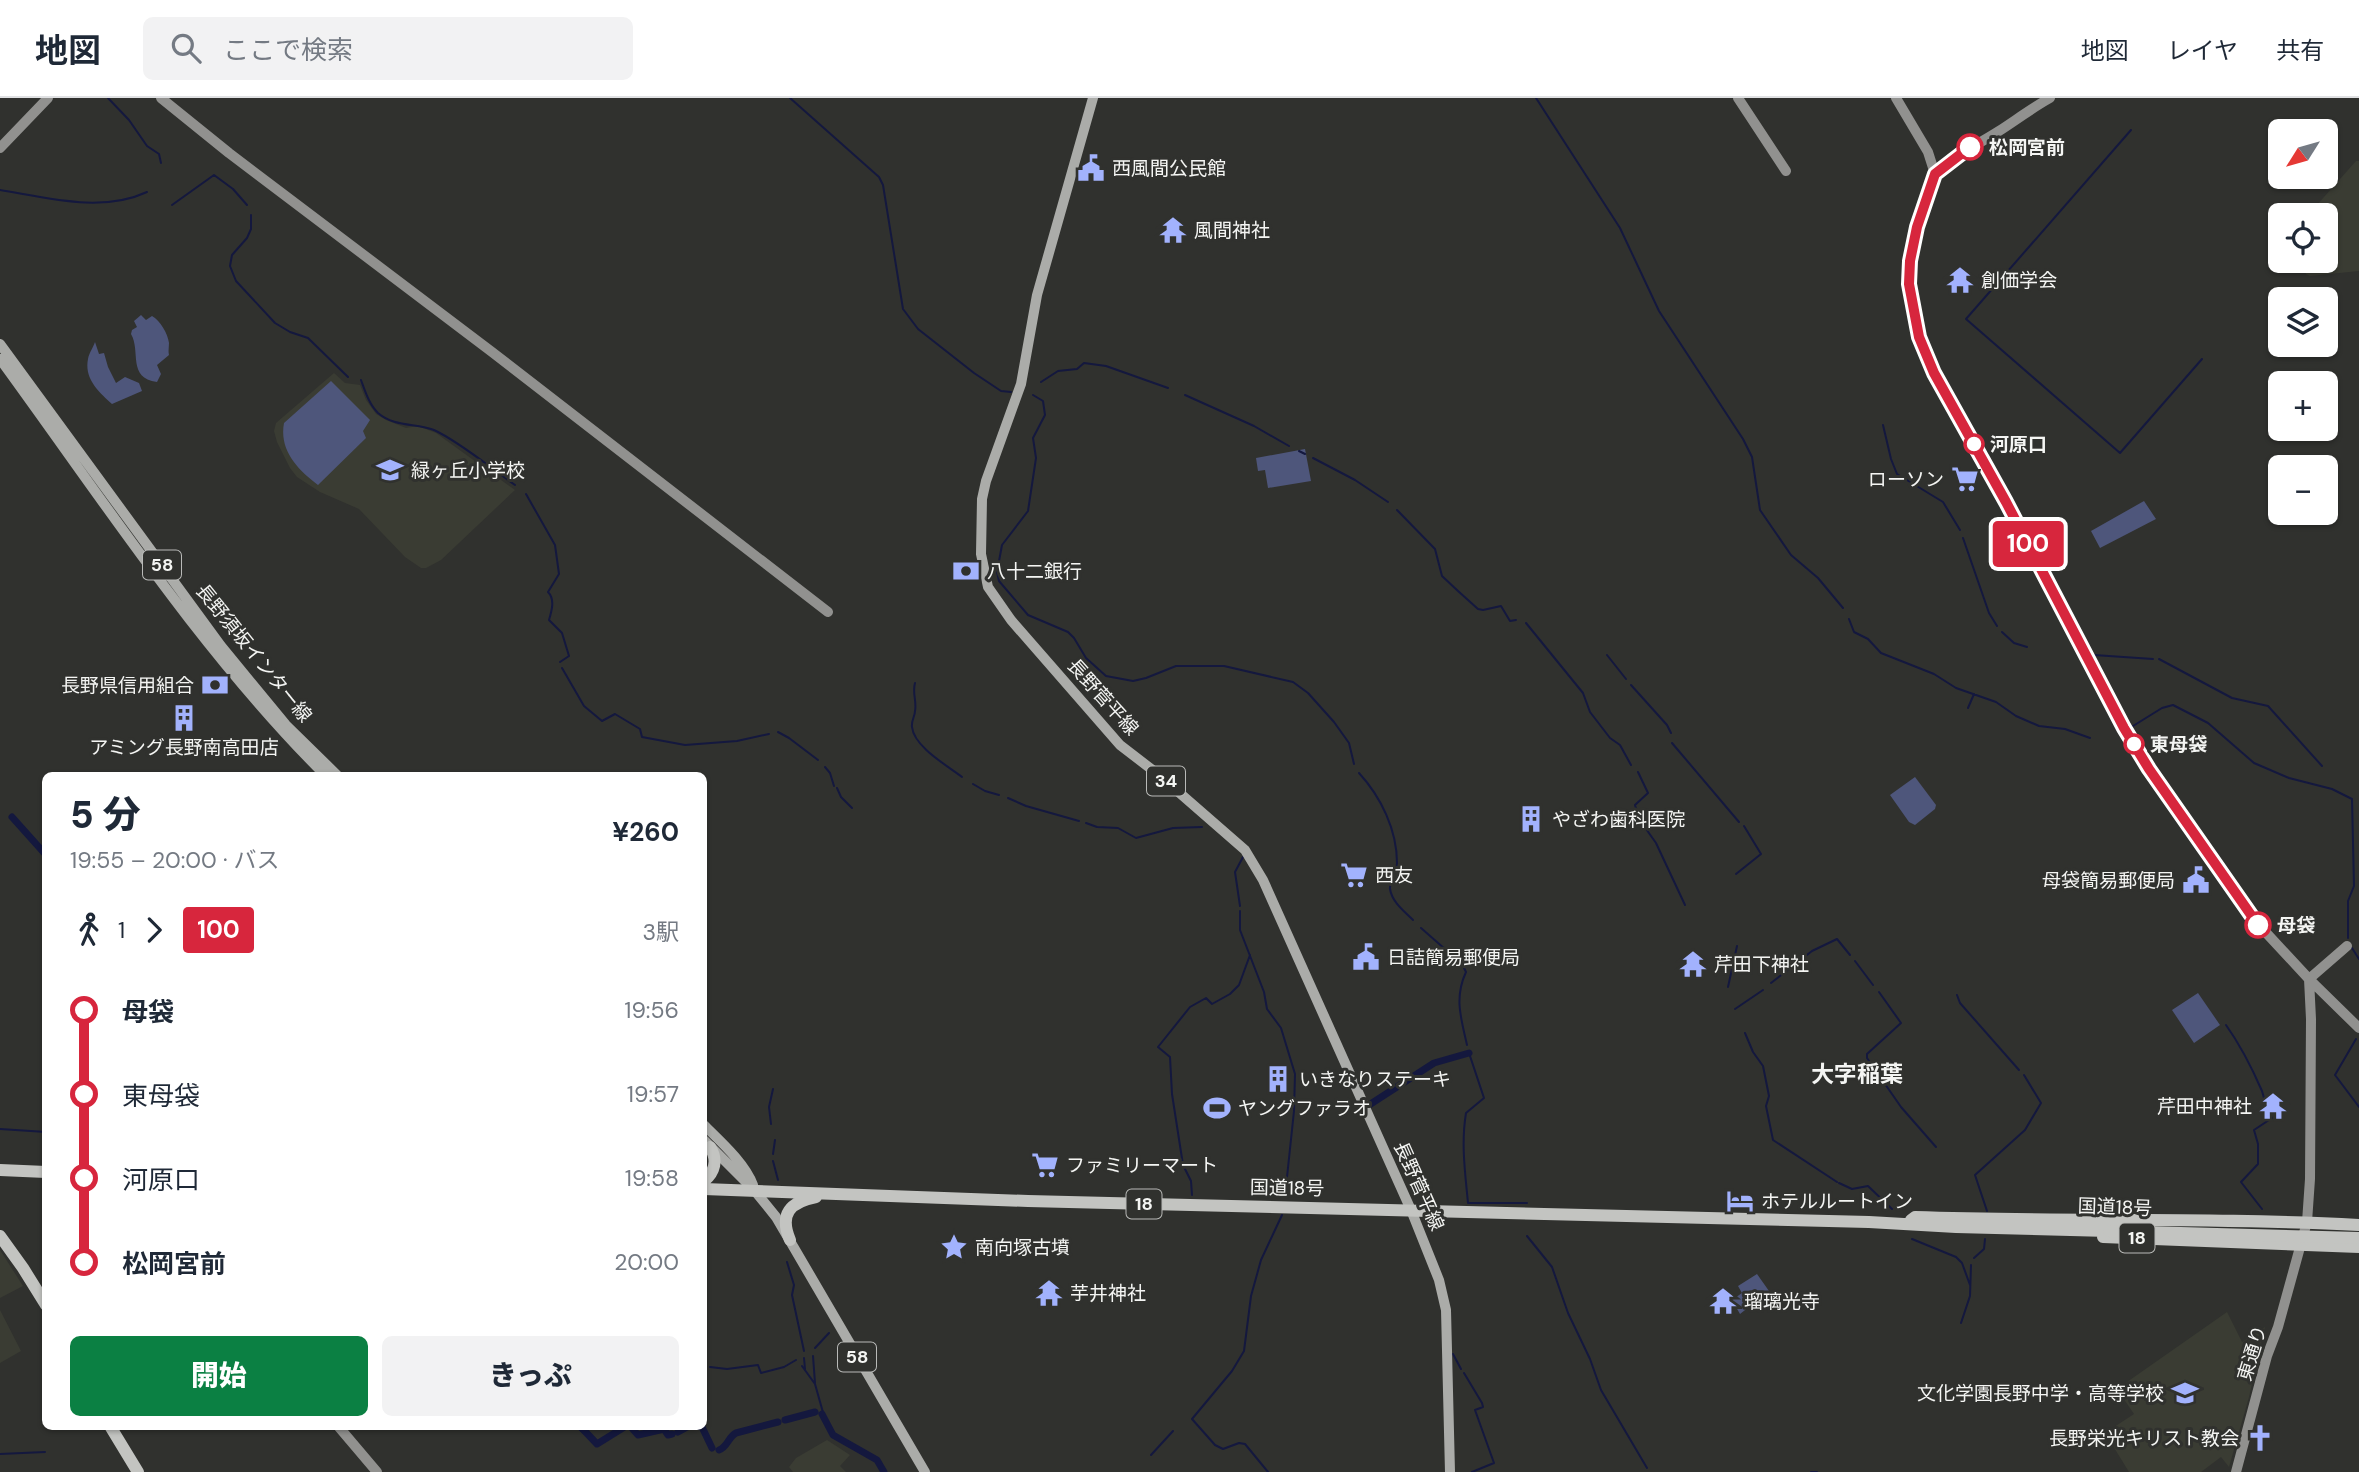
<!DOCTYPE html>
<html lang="ja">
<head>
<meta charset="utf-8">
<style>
	:root { --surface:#fff; --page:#f2f2f3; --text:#1f2937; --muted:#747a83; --line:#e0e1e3; --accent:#0b8043 }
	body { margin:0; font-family:"DM Sans","Noto Sans JP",sans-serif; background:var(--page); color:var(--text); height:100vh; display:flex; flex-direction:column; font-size:26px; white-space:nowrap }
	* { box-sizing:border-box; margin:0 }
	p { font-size:23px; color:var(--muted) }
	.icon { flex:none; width:38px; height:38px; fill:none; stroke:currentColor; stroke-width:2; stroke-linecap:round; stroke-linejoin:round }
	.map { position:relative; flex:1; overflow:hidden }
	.panel { position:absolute; left:42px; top:674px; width:665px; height:658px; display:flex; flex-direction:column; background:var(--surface); border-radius:10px; box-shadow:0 2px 5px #0004 }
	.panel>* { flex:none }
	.badge { padding:0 14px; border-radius:5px; font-size:24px; line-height:46px }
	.needle { width:46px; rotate:233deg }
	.buttons { position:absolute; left:2268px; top:21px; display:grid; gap:14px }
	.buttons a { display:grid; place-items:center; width:70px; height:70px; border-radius:10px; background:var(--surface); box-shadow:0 2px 5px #0004; font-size:35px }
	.map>.badge { position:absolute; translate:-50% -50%; box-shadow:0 0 0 4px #fff }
	.legs { display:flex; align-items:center; gap:10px; height:77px; padding:0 28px; font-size:23px }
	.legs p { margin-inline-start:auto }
	.headline { display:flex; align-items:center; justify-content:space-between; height:119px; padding:0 28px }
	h1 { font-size:38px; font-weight:800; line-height:52px }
	.action { display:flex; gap:14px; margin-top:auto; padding:14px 28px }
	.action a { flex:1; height:80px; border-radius:10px; background:var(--accent); color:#fff; font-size:28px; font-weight:800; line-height:80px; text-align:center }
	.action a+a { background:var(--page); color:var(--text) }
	ul { padding:0 28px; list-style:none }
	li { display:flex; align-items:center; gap:24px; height:84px; font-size:26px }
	li i { display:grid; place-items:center; width:10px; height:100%; margin:0 9px; background:currentColor }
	li i::after { content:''; width:18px; height:18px; margin:-9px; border:5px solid; border-radius:50%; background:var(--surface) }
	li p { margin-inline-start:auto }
	li:first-child i { background:linear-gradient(#0000 50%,currentColor 0) }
	li:last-child i { background:linear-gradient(currentColor 50%,#0000 0) }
	header { display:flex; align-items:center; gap:42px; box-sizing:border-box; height:98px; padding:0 35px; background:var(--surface); border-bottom:2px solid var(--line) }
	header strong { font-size:33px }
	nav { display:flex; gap:38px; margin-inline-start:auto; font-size:24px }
	.search { width:490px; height:63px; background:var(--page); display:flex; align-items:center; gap:18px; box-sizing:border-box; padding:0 24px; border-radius:10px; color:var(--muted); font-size:26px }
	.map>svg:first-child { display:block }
	.built { fill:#3a3c33 }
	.green { fill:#4e567b }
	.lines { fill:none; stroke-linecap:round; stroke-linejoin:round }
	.stream { stroke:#14183e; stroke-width:2 }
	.canal { stroke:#14183e; stroke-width:7 }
	.secondary { stroke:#91918f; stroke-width:10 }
	.primary { stroke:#abaca9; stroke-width:10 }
	.highway { stroke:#c3c4c1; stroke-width:12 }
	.highway-bridge { stroke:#c3c4c1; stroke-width:12 }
	.line-1-casing { stroke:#fff; stroke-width:16 }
	.line-1 { stroke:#d7263d; stroke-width:10 }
	.stop-1-dot { fill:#fff; stroke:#d7263d; stroke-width:3.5 }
	.labels { text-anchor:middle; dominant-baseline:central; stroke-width:6; stroke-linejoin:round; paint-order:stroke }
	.shield { fill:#30312e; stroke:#b9bab8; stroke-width:2 }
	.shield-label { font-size:18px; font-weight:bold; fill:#f4f5f3 }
	.stop-label { font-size:19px; font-weight:bold; fill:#f4f5f3; stroke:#30312e; text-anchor:start }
	.poi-label { font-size:19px; fill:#f4f5f3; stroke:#30312e; text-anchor:start }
	.street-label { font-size:19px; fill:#f4f5f3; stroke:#30312e }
	.quarter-label { font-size:23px; font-weight:bold; fill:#f4f5f3; stroke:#30312e }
</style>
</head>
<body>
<header>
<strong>地図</strong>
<div class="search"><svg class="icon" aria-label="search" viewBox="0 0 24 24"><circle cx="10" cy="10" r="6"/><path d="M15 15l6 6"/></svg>ここで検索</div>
<nav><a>地図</a><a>レイヤ</a><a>共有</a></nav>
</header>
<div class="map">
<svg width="2359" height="1374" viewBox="0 0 2359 1374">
	<rect width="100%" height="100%" fill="#30312e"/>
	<path class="built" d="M2356 63H2359V173L2310 178 2306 176 2300 163H2326V117H2308Z
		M334 275 345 285 360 287 366 302 376 316 386 322 406 330 418 328 436 335 515 392 441 462 426 470H421L405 459 359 411 320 394 297 379 290 370 277 344 274 333 276 325Z
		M0 1152 23 1188 0 1200Z
		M0 1212 21 1253 0 1265Z
		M2227 1214 2242 1244 2265 1229 2249 1299 2229 1369 2221 1359 2201 1374H2129L2105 1335 2134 1316 2117 1291Z
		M827 1342 850 1357 840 1368 846 1374H793L789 1369 796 1360Z"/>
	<path class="green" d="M141 217 146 222 152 218C160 222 168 236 169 245 169 249 168 253 169 257L157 267 161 276 157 284C127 280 141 253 131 236L132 232 137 229 134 223Z
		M95 244 99 256 104 255 108 269 116 285 125 279 139 285 142 293 112 306C99 294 84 281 88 261 89 255 93 250 95 244Z
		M331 283 370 322 363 333 366 340 318 387C297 371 279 352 284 325Z
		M1305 351 1311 383 1268 390 1265 372 1258 373 1256 360Z
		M2144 403 2156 421 2100 450 2091 433Z
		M1915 679 1936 707 1935 711 1915 727 1909 724 1890 697Z
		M2198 895 2220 927 2194 945 2172 912Z
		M1757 1176 1769 1193 1740 1216 1732 1202 1742 1195 1738 1188Z"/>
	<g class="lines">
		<path class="stream" d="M108 0 129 22 147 48 159 56 161 65
			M790 0 879 79 883 87 903 211 918 231 974 275 1001 293 1011 294
			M1536 0 1620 130 1659 213 1743 341 1752 359 1760 412 1791 457 1818 480 1843 510
			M2131 32 1966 221 2120 355 2202 261
			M0 92C48 100 102 115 147 94
			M172 107 214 77 233 91 247 107
			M251 117V131L247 140 232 157 230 168 236 183 275 225 290 234 308 240 348 279
			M361 282C365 293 369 306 378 315 394 329 416 325 434 332 460 344 492 371 515 387
			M1041 284 1058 273 1077 271 1084 265 1106 268 1168 290
			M1033 297 1043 303 1045 317 1033 340 1036 360 1028 413 1002 447 997 474 999 483 1028 517 1068 534 1074 540 1086 560 1106 578 1133 583 1146 580 1176 568H1224L1293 584 1308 595 1334 624 1349 645 1354 666
			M1185 297 1254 328 1289 348
			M1883 327 1891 361 1897 376 1943 404 1960 432
			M1299 353 1305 356
			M1313 360 1355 382 1388 404
			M526 396 555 447 559 476 548 494C555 501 552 512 549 522L562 535 569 558 560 564
			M1397 412 1435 451 1442 478 1458 493 1478 511 1483 512 1501 508 1510 523 1516 522
			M1963 440 1989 515 1997 528
			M1849 521 1854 534 1868 541 1881 555 1934 576 1956 590 1996 604 2016 618 2039 628 2065 631 2090 640
			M1526 525 1583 595 1590 614 1610 640 1620 647 1631 667
			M2002 534 2014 545 2027 549
			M1607 557 1626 581
			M2094 557 2153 561
			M2159 561 2232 600 2268 608 2322 668
			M562 570 584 608 602 623 615 616 640 631 642 639 685 647 737 643 769 636
			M915 585C912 595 917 603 915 613 915 618 911 623 912 629 914 649 948 668 962 679
			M1631 587 1667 627 1671 635
			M1968 610 1974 596
			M2133 628 2162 610 2173 607 2208 625 2254 665 2289 680 2332 691 2352 701 2354 788 2348 803V840
			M778 634 789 640 818 662
			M1672 645 1739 724
			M825 669 830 675 834 688
			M1638 674 1648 695 1635 707 1639 721 1656 745 1685 807
			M1359 675C1381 699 1397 732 1397 765 1397 774 1389 782 1390 791 1392 804 1404 813 1413 822
			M973 686 985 693 999 697
			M837 690 841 699 852 710
			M1008 700 1026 708 1079 723
			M1086 725 1097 729 1118 730 1136 740 1173 730 1202 729
			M1736 776 1761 756 1744 728
			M1240 808 1235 774 1243 759
			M1240 813V832L1264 894 1267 911 1281 930 1295 976 1294 1013 1285 1098
			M1421 830 1462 866 1466 874C1454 900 1461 920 1467 947
			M2352 850 2359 861
			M1855 863 1873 887
			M1771 885 1812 853 1837 841 1850 857
			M1728 889 1737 848
			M1879 894 1901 925 1867 956V960L1901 1009 1936 1049
			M1957 897 1960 905 2019 972
			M1735 911 1763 892
			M2226 927C2241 948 2252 970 2262 993 2265 1003 2266 1011 2272 1020L2254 1032 2258 1046V1066L2241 1084 2262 1111
			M1745 935 1753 954 1763 968 1769 998 1766 1008 1773 1042 1837 1084
			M2356 941 2335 977 2359 1009
			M1469 955 1484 1000 1466 1015C1461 1045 1465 1074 1468 1105H1527
			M771 1026 769 1009 773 991
			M0 1031 46 1034
			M773 1056 775 1042
			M773 1063 778 1082
			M1839 1085 1852 1091 1868 1088 1892 1111
			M1192 1097 1191 1083 1183 1067 1172 996 1170 959 1158 949 1190 909 1206 900 1212 906 1230 896 1239 887 1250 857
			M1987 1113 1975 1077 2025 1032 2041 1005 2024 977
			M1527 1138 1552 1169 1568 1215 1590 1261 1601 1292 1647 1370
			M1912 1141 1956 1159 1962 1165 1970 1187
			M1974 1160 1984 1151 1985 1141
			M787 1164 794 1187 792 1197 804 1253
			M1961 1225 1970 1198 1971 1167
			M815 1250 829 1235
			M1453 1256 1461 1271
			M813 1258 815 1285
			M804 1260 805 1271
			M802 1268 815 1286 824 1318
			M710 1269 727 1271 758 1267 761 1275 784 1269 796 1262
			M1464 1275 1482 1305 1483 1309 1475 1312 1494 1365 1472 1374
			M575 1328 595 1344
			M0 1356 45 1354
			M1151 1357 1173 1333
			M1268 1374 1245 1346 1239 1345 1223 1351 1215 1347 1192 1321 1232 1273 1244 1253 1251 1198 1261 1162 1282 1117
			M1811 1374H1817"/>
		<path class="canal" d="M12 719 46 757
			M1369 1007 1434 965 1469 955
			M822 1316 833 1337 877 1362 884 1374
			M785 1322 815 1314
			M580 1328 597 1346 626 1328
			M630 1328 638 1337 664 1331 668 1337 672 1336
			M698 1328 702 1329 712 1350
			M678 1334 689 1328
			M719 1352C728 1349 728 1339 736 1335L778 1324"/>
		<path class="secondary" d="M161 0 229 55 492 254 828 514
			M1738 0 1786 73
			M1896 0 1928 54 1935 76 1917 129 1910 163 1909 186 1913 213 1919 239 1932 270 2006 404 2124 630 2149 671 2258 826 2309 881 2359 930
			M0 50 48 0
			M1935 76C1954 58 1977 47 1999 33 2016 22 2032 10 2050 0
			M338 1328 377 1374
			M2236 1374 2267 1258 2278 1229 2307 1124 2310 1081 2311 921 2309 881 2347 848"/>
		<path class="primary" d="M1093 0 1037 197 1021 286 986 383 982 401 981 456 985 475 988 489 1011 522 1120 647 1159 677 1245 752 1263 782 1411 1112 1439 1182 1446 1212 1450 1374
			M0 246 221 548 286 627 337 677
			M0 261C104 403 200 552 325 677
			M704 1027C720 1043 745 1065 753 1087
			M704 1042 755 1093 776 1119 925 1374"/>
		<path class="highway" d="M0 1072 46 1074
			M704 1083C715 1074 718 1062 710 1049
			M704 1091 1028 1103 1869 1124 1956 1129 2109 1133
			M1911 1122 1915 1119C2063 1124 2211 1119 2359 1127
			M0 1138 23 1170 46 1207
			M2103 1139 2359 1149
			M790 1142C779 1116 790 1104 816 1099
			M110 1328 138 1374"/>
		<path class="highway-bridge" d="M2109 1133 2359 1140"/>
	</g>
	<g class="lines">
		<defs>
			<path id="line-1" d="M1970 49 1935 76 1917 129 1910 163 1909 186 1919 239 1934 275 2006 404 2124 630 2149 671 2258 827"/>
		</defs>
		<use href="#line-1" class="line-1-casing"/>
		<use href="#line-1" class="line-1"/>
	</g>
	<defs>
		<symbol id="civic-bare" viewBox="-9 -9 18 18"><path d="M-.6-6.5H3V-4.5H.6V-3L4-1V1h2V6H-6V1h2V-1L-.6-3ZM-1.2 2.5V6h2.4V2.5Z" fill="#a2b2fd" stroke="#30312e" stroke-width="2.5" paint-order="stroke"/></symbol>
		<symbol id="temple-bare" viewBox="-9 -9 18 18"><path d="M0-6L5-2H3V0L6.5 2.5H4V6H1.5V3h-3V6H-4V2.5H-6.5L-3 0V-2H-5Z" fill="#a2b2fd" stroke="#30312e" stroke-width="2.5" paint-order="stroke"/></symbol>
		<symbol id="school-bare" viewBox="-9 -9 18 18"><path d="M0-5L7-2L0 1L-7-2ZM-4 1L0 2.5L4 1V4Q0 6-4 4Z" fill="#a2b2fd" stroke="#30312e" stroke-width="2.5" paint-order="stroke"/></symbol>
		<symbol id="supermarket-bare" viewBox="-9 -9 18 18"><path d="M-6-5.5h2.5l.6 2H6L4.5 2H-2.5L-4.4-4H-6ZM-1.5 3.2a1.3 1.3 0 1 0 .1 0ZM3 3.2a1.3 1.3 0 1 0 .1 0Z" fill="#a2b2fd" stroke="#30312e" stroke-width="2.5" paint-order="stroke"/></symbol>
		<symbol id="bank-bare" viewBox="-9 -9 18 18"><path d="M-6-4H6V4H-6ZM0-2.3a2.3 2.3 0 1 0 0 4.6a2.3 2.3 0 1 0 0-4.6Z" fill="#a2b2fd" stroke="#30312e" stroke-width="2.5" paint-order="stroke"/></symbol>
		<symbol id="building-bare" viewBox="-9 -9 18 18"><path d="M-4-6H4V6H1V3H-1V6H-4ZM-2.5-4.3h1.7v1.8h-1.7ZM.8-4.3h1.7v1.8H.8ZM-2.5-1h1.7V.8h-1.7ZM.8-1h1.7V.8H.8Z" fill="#a2b2fd" stroke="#30312e" stroke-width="2.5" paint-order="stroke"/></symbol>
		<symbol id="stadium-bare" viewBox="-9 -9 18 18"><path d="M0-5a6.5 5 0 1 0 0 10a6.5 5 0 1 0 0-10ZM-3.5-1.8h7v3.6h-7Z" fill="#a2b2fd" stroke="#30312e" stroke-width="2.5" paint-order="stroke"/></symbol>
		<symbol id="hotel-bare" viewBox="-9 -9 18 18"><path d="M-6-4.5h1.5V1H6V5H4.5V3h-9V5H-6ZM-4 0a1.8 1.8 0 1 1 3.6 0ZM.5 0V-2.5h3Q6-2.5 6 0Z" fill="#a2b2fd" stroke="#30312e" stroke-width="2.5" paint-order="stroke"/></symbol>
		<symbol id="sight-bare" viewBox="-9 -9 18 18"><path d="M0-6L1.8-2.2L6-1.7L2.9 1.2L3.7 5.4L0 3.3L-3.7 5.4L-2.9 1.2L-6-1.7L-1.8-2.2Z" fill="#a2b2fd" stroke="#30312e" stroke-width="2.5" paint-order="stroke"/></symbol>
		<symbol id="church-bare" viewBox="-9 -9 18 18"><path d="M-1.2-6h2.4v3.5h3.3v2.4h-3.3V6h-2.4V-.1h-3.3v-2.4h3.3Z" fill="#a2b2fd" stroke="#30312e" stroke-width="2.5" paint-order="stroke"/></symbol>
	</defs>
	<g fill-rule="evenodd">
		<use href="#civic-bare" x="1072" y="51" width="38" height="38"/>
		<use href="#temple-bare" x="1154" y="113" width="38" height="38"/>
		<use href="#temple-bare" x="1941" y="163" width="38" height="38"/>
		<use href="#school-bare" x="371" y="353" width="38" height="38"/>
		<use href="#supermarket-bare" x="1946" y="362" width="38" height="38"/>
		<use href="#bank-bare" x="947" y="454" width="38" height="38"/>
		<use href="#bank-bare" x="196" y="568" width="38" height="38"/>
		<use href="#building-bare" x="165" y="601" width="38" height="38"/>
		<use href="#building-bare" x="1512" y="702" width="38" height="38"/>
		<use href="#supermarket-bare" x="1335" y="758" width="38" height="38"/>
		<use href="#civic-bare" x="2177" y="763" width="38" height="38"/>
		<use href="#civic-bare" x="1347" y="840" width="38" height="38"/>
		<use href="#temple-bare" x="1674" y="847" width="38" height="38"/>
		<use href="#building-bare" x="1259" y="962" width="38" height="38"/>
		<use href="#temple-bare" x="2254" y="989" width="38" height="38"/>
		<use href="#stadium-bare" x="1198" y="991" width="38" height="38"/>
		<use href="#supermarket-bare" x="1026" y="1048" width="38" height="38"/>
		<use href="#hotel-bare" x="1721" y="1084" width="38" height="38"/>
		<use href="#sight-bare" x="935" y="1130" width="38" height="38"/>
		<use href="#temple-bare" x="1030" y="1176" width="38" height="38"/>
		<use href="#temple-bare" x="1704" y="1184" width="38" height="38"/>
		<use href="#school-bare" x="2166" y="1276" width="38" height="38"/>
		<use href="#church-bare" x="2241" y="1321" width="38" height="38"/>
	</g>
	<g class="stop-1-dot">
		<circle cx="1970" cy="49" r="12"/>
		<circle cx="1974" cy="346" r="9"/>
		<circle cx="2134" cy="646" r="9"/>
		<circle cx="2258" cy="827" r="12"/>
	</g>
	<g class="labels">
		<g class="shield">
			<rect x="143" y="452.5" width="38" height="29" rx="5"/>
			<rect x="1147" y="668.5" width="38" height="29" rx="5"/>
			<rect x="1126.5" y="1091.5" width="35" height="29" rx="5"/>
			<rect x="2119.5" y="1125.5" width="35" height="29" rx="5"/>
			<rect x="838" y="1244.5" width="38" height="29" rx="5"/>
		</g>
		<g class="shield-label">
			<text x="162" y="467">58</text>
			<text x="1166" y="683">34</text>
			<text x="1144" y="1106">18</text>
			<text x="2137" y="1140">18</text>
			<text x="857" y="1259">58</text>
		</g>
		<g class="stop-label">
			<text x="1989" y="49">松岡宮前</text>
			<text x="1990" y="346">河原口</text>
			<text x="2150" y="646">東母袋</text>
			<text x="2277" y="827">母袋</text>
		</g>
		<g class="poi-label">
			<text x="1112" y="70">西風間公民館</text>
			<text x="1194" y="132">風間神社</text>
			<text x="1981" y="182">創価学会</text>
			<text x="411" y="372">緑ヶ丘小学校</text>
			<text x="1944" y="381" text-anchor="end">ローソン</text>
			<text x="987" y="473">八十二銀行</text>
			<text x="194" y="587" text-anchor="end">長野県信用組合</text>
			<text x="184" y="649" text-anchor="middle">アミング長野南高田店</text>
			<text x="1552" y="721">やざわ歯科医院</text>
			<text x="1375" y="777">西友</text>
			<text x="2175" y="782" text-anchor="end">母袋簡易郵便局</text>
			<text x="1387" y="859">日詰簡易郵便局</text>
			<text x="1714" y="866">芹田下神社</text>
			<text x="1299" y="981">いきなりステーキ</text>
			<text x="2252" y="1008" text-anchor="end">芹田中神社</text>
			<text x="1238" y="1010">ヤングファラオ</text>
			<text x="1066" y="1067">ファミリーマート</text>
			<text x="1761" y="1103">ホテルルートイン</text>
			<text x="975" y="1149">南向塚古墳</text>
			<text x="1070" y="1195">芋井神社</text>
			<text x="1744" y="1203">瑠璃光寺</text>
			<text x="2164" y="1295" text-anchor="end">文化学園長野中学・高等学校</text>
			<text x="2239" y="1340" text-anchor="end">長野栄光キリスト教会</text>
		</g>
		<g class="street-label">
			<text transform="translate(254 555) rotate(51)">長野須坂インター線</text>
			<text transform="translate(1103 599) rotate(48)">長野菅平線</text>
			<text transform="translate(1419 1088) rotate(66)">長野菅平線</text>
			<text transform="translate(1287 1090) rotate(1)">国道18号</text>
			<text transform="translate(2115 1109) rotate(2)">国道18号</text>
			<text transform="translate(2252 1255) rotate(-73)">東通り</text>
		</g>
		<g class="quarter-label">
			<text x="1857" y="976">大字稲葉</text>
		</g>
	</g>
</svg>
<div class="buttons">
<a><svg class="needle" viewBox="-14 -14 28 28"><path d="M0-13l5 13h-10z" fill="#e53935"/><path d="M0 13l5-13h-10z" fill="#747a83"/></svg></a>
<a><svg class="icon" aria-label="locate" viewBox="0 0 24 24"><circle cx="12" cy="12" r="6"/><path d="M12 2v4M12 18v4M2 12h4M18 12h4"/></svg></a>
<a><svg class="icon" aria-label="layers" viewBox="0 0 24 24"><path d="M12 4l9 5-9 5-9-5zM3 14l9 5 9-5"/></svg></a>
<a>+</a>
<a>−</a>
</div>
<b class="badge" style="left:2028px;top:446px;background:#d7263d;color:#fff">100</b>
<section class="panel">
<div class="headline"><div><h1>5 分</h1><p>19:55 – 20:00 · バス</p></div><b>¥260</b></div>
<div class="legs"><svg class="icon" aria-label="walk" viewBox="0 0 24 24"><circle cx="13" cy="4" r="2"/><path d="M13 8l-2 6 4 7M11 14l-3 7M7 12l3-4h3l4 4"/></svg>1<svg class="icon" aria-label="forward" viewBox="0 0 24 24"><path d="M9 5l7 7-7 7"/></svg><b class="badge" style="background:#d7263d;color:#fff">100</b><p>3駅</p></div>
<ul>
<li><i style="color:#d7263d"></i><b>母袋</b><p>19:56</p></li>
<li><i style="color:#d7263d"></i><span>東母袋</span><p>19:57</p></li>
<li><i style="color:#d7263d"></i><span>河原口</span><p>19:58</p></li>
<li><i style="color:#d7263d"></i><b>松岡宮前</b><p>20:00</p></li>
</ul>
<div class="action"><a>開始</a><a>きっぷ</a></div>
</section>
</div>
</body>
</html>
